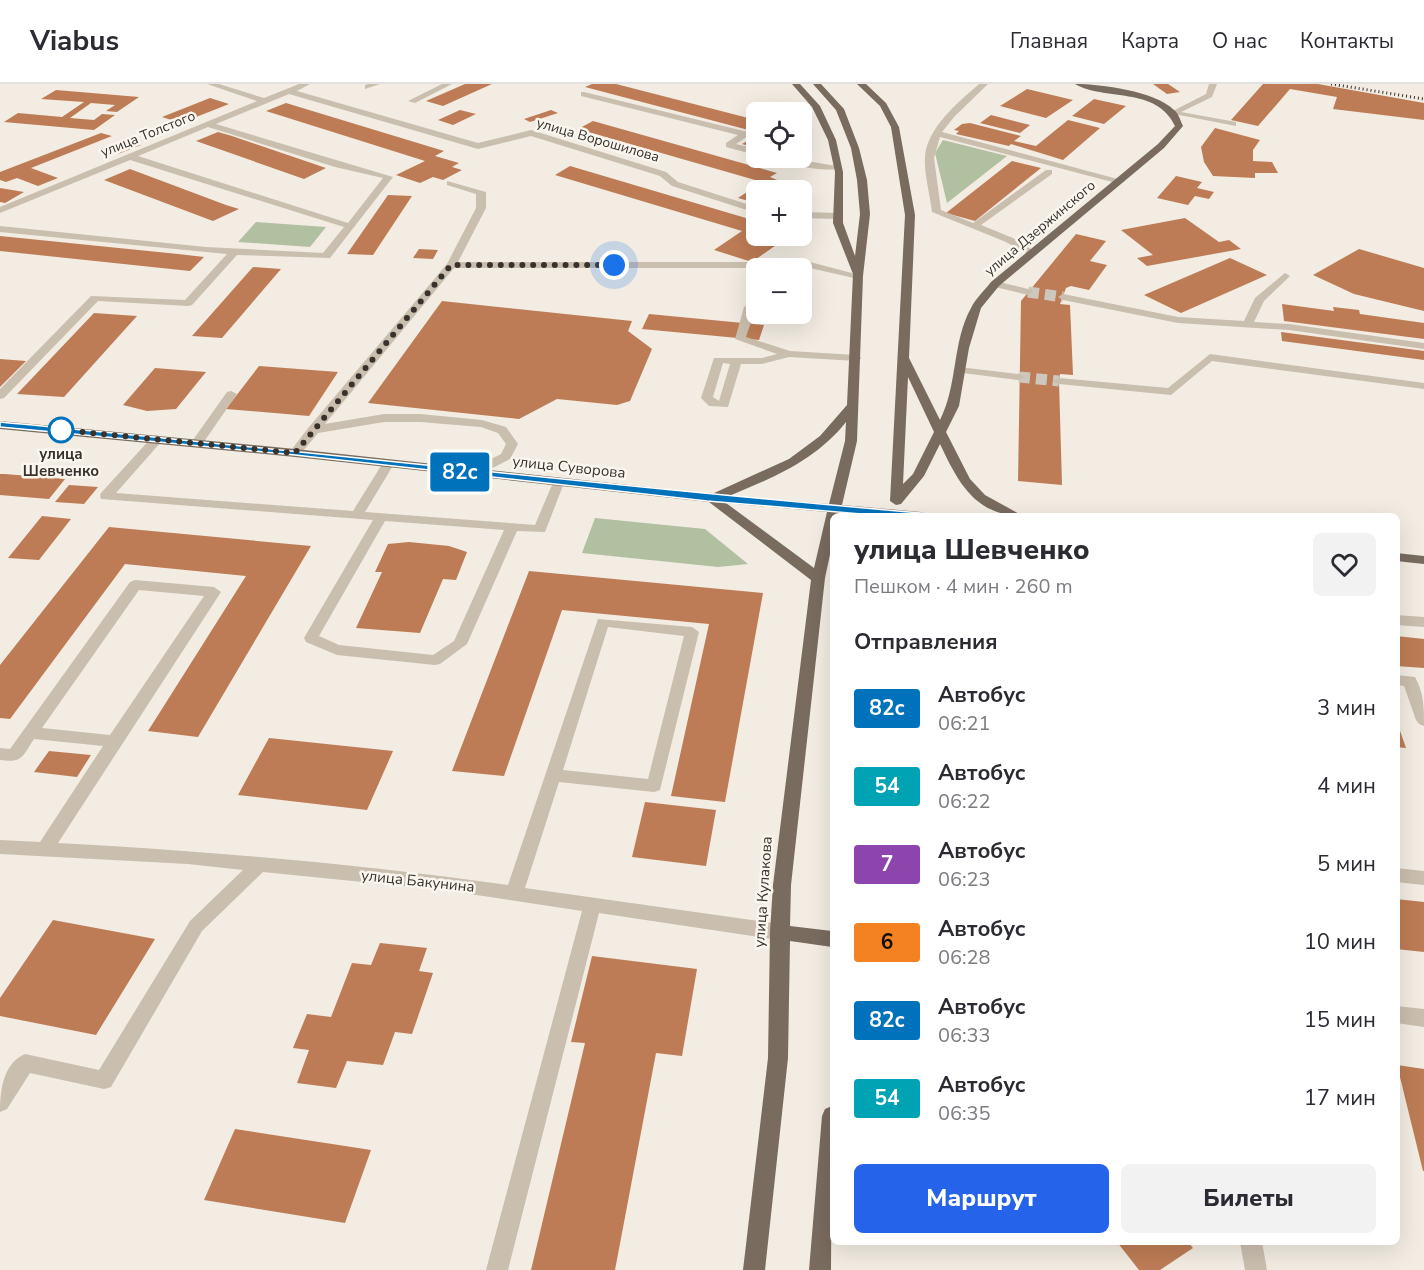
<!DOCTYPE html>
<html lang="ru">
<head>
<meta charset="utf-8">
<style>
	:root { --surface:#fff; --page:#f2f2f3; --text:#2b2b33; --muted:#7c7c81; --line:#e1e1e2; --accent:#2563eb }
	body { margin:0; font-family:"Nunito Sans",sans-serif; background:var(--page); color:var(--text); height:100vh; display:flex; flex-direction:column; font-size:22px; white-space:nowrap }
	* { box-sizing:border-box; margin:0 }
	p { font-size:20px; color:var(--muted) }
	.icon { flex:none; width:33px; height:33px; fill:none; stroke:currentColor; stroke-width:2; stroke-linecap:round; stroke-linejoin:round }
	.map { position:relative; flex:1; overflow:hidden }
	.details { position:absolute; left:830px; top:429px; width:570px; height:732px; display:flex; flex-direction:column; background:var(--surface); border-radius:9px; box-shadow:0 6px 24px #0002 }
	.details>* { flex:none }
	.badge { padding:0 12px; border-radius:4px; font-size:21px; line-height:39px }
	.tools { position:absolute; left:746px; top:18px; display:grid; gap:12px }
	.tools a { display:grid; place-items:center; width:66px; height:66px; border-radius:9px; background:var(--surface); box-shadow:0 6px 24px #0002; font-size:30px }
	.you { position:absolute; width:30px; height:30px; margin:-15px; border:4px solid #fff; border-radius:50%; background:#1a73e8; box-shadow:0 0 0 9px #1a73e833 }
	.map>.badge { position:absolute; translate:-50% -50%; box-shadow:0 0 0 3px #fff }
	h2 { padding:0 24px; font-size:22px; line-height:54px }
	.round { display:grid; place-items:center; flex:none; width:63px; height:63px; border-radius:9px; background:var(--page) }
	.headline { display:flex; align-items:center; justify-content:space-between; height:102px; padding:0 24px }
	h1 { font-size:28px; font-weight:800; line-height:45px }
	.primary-button { display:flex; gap:12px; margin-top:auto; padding:12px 24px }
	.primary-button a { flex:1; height:69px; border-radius:9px; background:var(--accent); color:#fff; font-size:24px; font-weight:800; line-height:69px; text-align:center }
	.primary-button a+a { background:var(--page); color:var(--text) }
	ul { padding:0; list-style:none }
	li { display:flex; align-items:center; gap:18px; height:78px; padding:0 24px }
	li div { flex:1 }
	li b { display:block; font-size:22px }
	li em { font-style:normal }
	li .badge { min-width:66px; font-weight:700; text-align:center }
	header { display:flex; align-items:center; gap:36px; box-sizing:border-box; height:84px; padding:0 30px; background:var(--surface); border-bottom:2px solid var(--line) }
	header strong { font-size:28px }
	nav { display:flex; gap:33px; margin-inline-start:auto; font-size:21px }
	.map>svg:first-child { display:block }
	.green { fill:#b2c0a2 }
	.building { fill:#bd7c55 }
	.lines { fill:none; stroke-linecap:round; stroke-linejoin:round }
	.minor-tunnel { stroke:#cdc7be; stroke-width:11; stroke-dasharray:11 6; stroke-linecap:butt }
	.minor { fill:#cabeae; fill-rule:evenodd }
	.major { fill:#796b5e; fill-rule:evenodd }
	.rail { stroke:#39322c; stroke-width:3; stroke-dasharray:1 3; stroke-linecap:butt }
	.line { fill:#0072bc; stroke:#fff; stroke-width:1.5 }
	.walk { stroke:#39322c; stroke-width:6; stroke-dasharray:0 10.8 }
	.stop-dot { fill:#fff; stroke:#0072bc; stroke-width:3 }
	.labels { text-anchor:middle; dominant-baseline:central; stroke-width:5; stroke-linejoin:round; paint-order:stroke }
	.far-street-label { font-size:14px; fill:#39322c; stroke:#faf6ee }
	.stop-label { font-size:15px; font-weight:bold; fill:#39322c; stroke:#faf6ee }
	.street-label { font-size:15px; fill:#39322c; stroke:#faf6ee }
</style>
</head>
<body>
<header>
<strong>Viabus</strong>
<nav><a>Главная</a><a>Карта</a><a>О нас</a><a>Контакты</a></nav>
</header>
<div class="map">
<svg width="1424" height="1186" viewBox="0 0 1424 1186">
	<rect width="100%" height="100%" fill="#f2ece2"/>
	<path class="green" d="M943 56 1007 72 947 119 935 69Z
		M256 138 326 143 310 163 238 158Z
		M595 434 705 445 748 480 718 483 582 469Z"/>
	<path class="building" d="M465 0H492L443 22 426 17Z
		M592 0H616L756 36V48L585 3Z
		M1153 0H1168L1180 8 1167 10Z
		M1263 0H1318L1424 19V36L1333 25 1337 13 1290 5 1258 42 1231 36Z
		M1027 5 1073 16 1046 34 1000 22Z
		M56 6 139 13 117 28 106 27 115 21 91 19 70 34 94 36 102 30 115 31 94 46 4 38 18 29 62 33 84 18 41 15Z
		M210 14 229 20 181 39 162 33Z
		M1094 15 1126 22 1104 40 1072 32Z
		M286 19 444 67 435 72 459 79 452 83 462 86 443 96 433 93 420 99 396 91 425 77 266 27Z
		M460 26 476 30 453 41 438 36Z
		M551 26 558 29 530 38 524 35Z
		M991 31 1030 41 1020 49 980 39Z
		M1068 36 1100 44 1063 76 1011 60 1009 62 956 50 959 47 954 46 962 40 970 39 1021 52 1014 57 1036 62Z
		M593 37 777 89 770 93 794 103 789 106H756V119L738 114 762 98 578 45Z
		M1215 44 1260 56 1253 66V77L1272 78 1278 89H1255V94L1213 92 1204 78 1201 63Z
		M218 48 232 52 326 84 304 95 196 57Z
		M101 49 112 52 31 84 58 94 38 102 17 94 6 98 0 96V88Z
		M756 52V64L742 60Z
		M130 57 141 61 118 70 107 66Z
		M1012 77 1041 84 975 137 946 129Z
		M570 82 756 137V152H789L752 178 714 166 742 147 555 91Z
		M130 85 226 121 239 125 213 137 104 96Z
		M1176 92 1202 98 1197 104 1214 108 1209 115 1195 112 1188 121 1157 114Z
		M0 104 24 108 5 119 0 118Z
		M388 111 412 112 373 171 347 170Z
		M1185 134 1219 158 1229 156 1241 165 1147 182 1137 174 1153 171 1121 146Z
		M1076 150 1106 157 1090 177 1107 181 1089 206 1071 202 1066 204 1060 220 1070 221 1073 291 1060 290 1059 297 1062 401 1018 397 1021 217Z
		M0 152 178 170 204 173 190 187 0 167Z
		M419 165 438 166 433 175 413 174Z
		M1359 165 1424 184V227L1354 210 1313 191Z
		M1230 174 1267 191 1181 229 1144 211Z
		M253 183 281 185 222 254 192 252Z
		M442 217 632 237 628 247 652 265 630 317 617 321 557 315 519 335 368 319Z
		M1282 220 1334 227 1333 223 1359 226 1360 230 1424 239V255L1284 237Z
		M94 229 137 232 64 313 17 310Z
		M649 230 764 241 759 256 642 245Z
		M1281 248 1424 267V276L1282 257Z
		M0 275 26 277 0 303Z
		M259 282 338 288 309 332 226 325Z
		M155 284 206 288 176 325 147 327 123 321Z
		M0 390H5L65 395 49 415 0 411Z
		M69 401 98 403 84 420 55 418Z
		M42 432 71 435 39 476 8 474Z
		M109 443 311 462 198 653 148 647 246 492 125 480 10 635 0 634V581Z
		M409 458 449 462 467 468 456 496 443 495 420 549 356 544 382 488H375L388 460Z
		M529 487 763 509 725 718 671 712 709 540 562 526 504 692 452 687Z
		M1396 552 1424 555V584L1396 582Z
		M1396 638H1397L1406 664 1396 663Z
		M269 654 393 667 367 726 238 711Z
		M49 667 91 671 77 693 34 688Z
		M645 718 716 726 706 782 632 773Z
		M1396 815 1424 818V868L1396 865Z
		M53 836 155 855 96 951 0 932V914Z
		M380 859 427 864 419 887 433 889 412 950 395 948 383 981 347 977 336 1004 297 999 309 966 293 964 307 930 331 933 352 879 371 881Z
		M592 872 697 885 682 972 656 969 615 1186H531L585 959 571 958Z
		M1397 981 1424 985V1087H1423Z
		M235 1045 371 1066 345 1139 204 1116Z
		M1117 1158H1188L1193 1164 1160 1186H1139Z"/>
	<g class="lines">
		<path class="minor-tunnel" d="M1028 208 1063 213
			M1019 293 1059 297"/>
		<path class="minor" d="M207 0H219L264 14 299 0H310L297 7 478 59 531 46 666 88 678 98 756 123V129L672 102 660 92 531 52 478 65 289 10 216 40 393 93 330 174 237 171 192 221 188 222 98 217 4 314 0 315V305L91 212 185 216 227 170 0 148V142L206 163 323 169 344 143 130 76 0 129V123L257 17ZM208 43 335 83 383 94 348 139 138 72Z
			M369 0H380L365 5V1Z
			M442 0H452L415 19 408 17Z
			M979 0H988L955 32 942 48 1125 97 1120 100 940 53 934 74 941 126 973 139 1046 86H1052V90L981 141 1013 154 1034 167V171H1028L1006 158 932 128C930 110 924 91 925 73 927 43 959 18 979 0Z
			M1209 0H1217L1212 13 1181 28 1236 38V42L1169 29 1206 10Z
			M584 8 748 48V52L736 60 756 65V71L726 63V59L738 51 581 12V8Z
			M776 74H790L842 83C832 90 786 81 776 74Z
			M447 97 486 108V124L458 178H810L863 192 858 195 810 184H454L325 340 384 330H420L482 336 506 343 518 360 510 375 477 392H469V386L501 370 506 360 498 349 481 343 420 338H384L318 349 299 372H291L289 369 309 343 447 180 476 124V110L447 101Z
			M801 128 838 129 843 132 838 135 801 134Z
			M1285 189 1290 192 1264 217 1254 238 1289 240 1424 259V265L1289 246 1178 239 1063 216 1058 213 1063 210 1178 233 1244 237 1255 214Z
			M995 197 1032 206 1033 208 1028 211 991 202 990 200Z
			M756 216V223L746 253 790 267 856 271 862 274 856 277 789 273 762 280H741L728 323 709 322 701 314 714 274H762L777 270 735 255 744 223ZM723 279 730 280 719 317 713 313Z
			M1210 270 1424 299V305L1212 277 1171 311 1059 300 1053 297 1059 294 1168 304Z
			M959 283 1019 290 1025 293 1019 296 955 288 953 286Z
			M231 307 237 310 201 362H193V356L227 308Z
			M157 351 163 355 161 358 116 409 353 427 384 377 388 376 394 380 365 428 535 441 554 396H562L564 399 545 448 517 447 467 560 440 580 435 581 337 571 306 558 304 554 373 436 101 415 100 412 101 409 153 352ZM385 437 504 446 454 557 433 571 339 561 319 552Z
			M135 496 214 503 221 508 58 759C208 767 359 780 508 801L598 535 692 543 699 548 660 706 654 708 559 698 525 804 779 840 785 843 788 848 785 853 779 856 599 829 508 1186H486L582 827 443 806 263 788 202 847 111 1003 104 1005 30 989 7 1025 0 1028C0 1007 3 979 25 970L99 986 190 837 243 786 188 780 0 770V756L40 758 103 662 34 655C22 673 23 679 0 676V664L10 665 130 498ZM139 506 204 512 110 651 42 644ZM608 543 684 552 648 695 563 686Z
			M1396 531 1424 533V543L1396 541Z
			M1396 591 1415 593C1424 609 1424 624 1424 642L1419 640 1416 636 1404 602 1396 601Z
			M1396 784 1424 787V801L1396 798Z
			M1396 922 1424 925V943L1396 939Z
			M1240 1158H1262L1267 1186H1245Z"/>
		<path class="major" d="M792 0H800L820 22 836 56 843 88V139L855 172 860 130 857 96 851 64 836 26 813 0H821L844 25 859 64 867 96 870 130 863 192 857 357 842 421 921 428 928 432 840 429V432H832V461L825 494 791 801 790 842 832 847V863L790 857 788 974 765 1186H743L768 974 770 848 773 801 811 496 709 418 295 373 0 345V337L295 365 712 410 789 375 820 352 847 321 853 190 833 139 835 88 828 56 812 23ZM846 338 845 357 829 420 729 412C773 394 816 376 846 338ZM726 419 827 428 814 484Z
			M857 0H866L886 19 899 43 915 131 909 274 940 336C958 301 952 258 971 224 976 214 985 206 991 198L1158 60 1175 42C1157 2 1103 17 1075 0 1101 0 1155 7 1174 26 1179 30 1180 36 1183 42L1164 64 999 202 981 224 969 264 959 322 946 348 970 395 985 411 1023 432C975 432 958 398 940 360L924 392 901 420 896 421 890 417 905 131 891 43 880 22ZM908 293 934 348 913 390 903 400Z
			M1396 469 1424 472V480L1396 477Z
			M832 1022 831 1186H809L822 1032 825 1025Z"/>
		<path class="rail" d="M1331 0 1424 15"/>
	</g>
	<path class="line" d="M0 338C307 367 613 403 921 429L926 432 921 435 707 417 295 371 0 343Z"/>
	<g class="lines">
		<path class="walk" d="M61 346 295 369 451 181H614"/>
	</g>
	<circle class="stop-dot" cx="61" cy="346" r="12"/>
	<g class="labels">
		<g class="far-street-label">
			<text transform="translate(148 50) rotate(-22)">улица Толстого</text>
			<text transform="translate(598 56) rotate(16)">улица Ворошилова</text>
			<text transform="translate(1040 144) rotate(-40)">улица Дзержинского</text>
		</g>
		<g class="stop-label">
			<text x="61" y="370">улица<tspan x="61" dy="17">Шевченко</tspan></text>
		</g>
		<g class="street-label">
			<text transform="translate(569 383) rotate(6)">улица Суворова</text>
			<text transform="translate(418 797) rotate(6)">улица Бакунина</text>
			<text transform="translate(763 808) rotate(-86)">улица Кулакова</text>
		</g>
	</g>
</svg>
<div class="tools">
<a><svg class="icon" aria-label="locate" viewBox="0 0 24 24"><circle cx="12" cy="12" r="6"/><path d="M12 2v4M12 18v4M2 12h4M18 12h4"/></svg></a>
<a>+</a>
<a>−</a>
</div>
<div class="you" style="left:614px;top:181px"></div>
<b class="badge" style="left:460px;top:388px;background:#0072bc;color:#fff">82с</b>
<section class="details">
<div class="headline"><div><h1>улица Шевченко</h1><p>Пешком · 4 мин · 260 m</p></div><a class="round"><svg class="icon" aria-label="heart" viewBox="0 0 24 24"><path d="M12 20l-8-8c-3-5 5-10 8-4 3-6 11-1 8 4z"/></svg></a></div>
<h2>Отправления</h2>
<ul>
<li><span class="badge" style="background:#0072bc;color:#fff">82с</span><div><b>Автобус</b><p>06:21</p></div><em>3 мин</em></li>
<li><span class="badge" style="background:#00a3b4;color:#fff">54</span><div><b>Автобус</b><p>06:22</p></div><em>4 мин</em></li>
<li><span class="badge" style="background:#8e44ad;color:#fff">7</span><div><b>Автобус</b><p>06:23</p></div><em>5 мин</em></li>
<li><span class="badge" style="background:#f58220;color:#111">6</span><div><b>Автобус</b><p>06:28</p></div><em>10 мин</em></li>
<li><span class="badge" style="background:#0072bc;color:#fff">82с</span><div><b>Автобус</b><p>06:33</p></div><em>15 мин</em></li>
<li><span class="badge" style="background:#00a3b4;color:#fff">54</span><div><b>Автобус</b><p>06:35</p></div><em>17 мин</em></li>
</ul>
<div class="primary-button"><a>Маршрут</a><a>Билеты</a></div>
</section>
</div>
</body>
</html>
